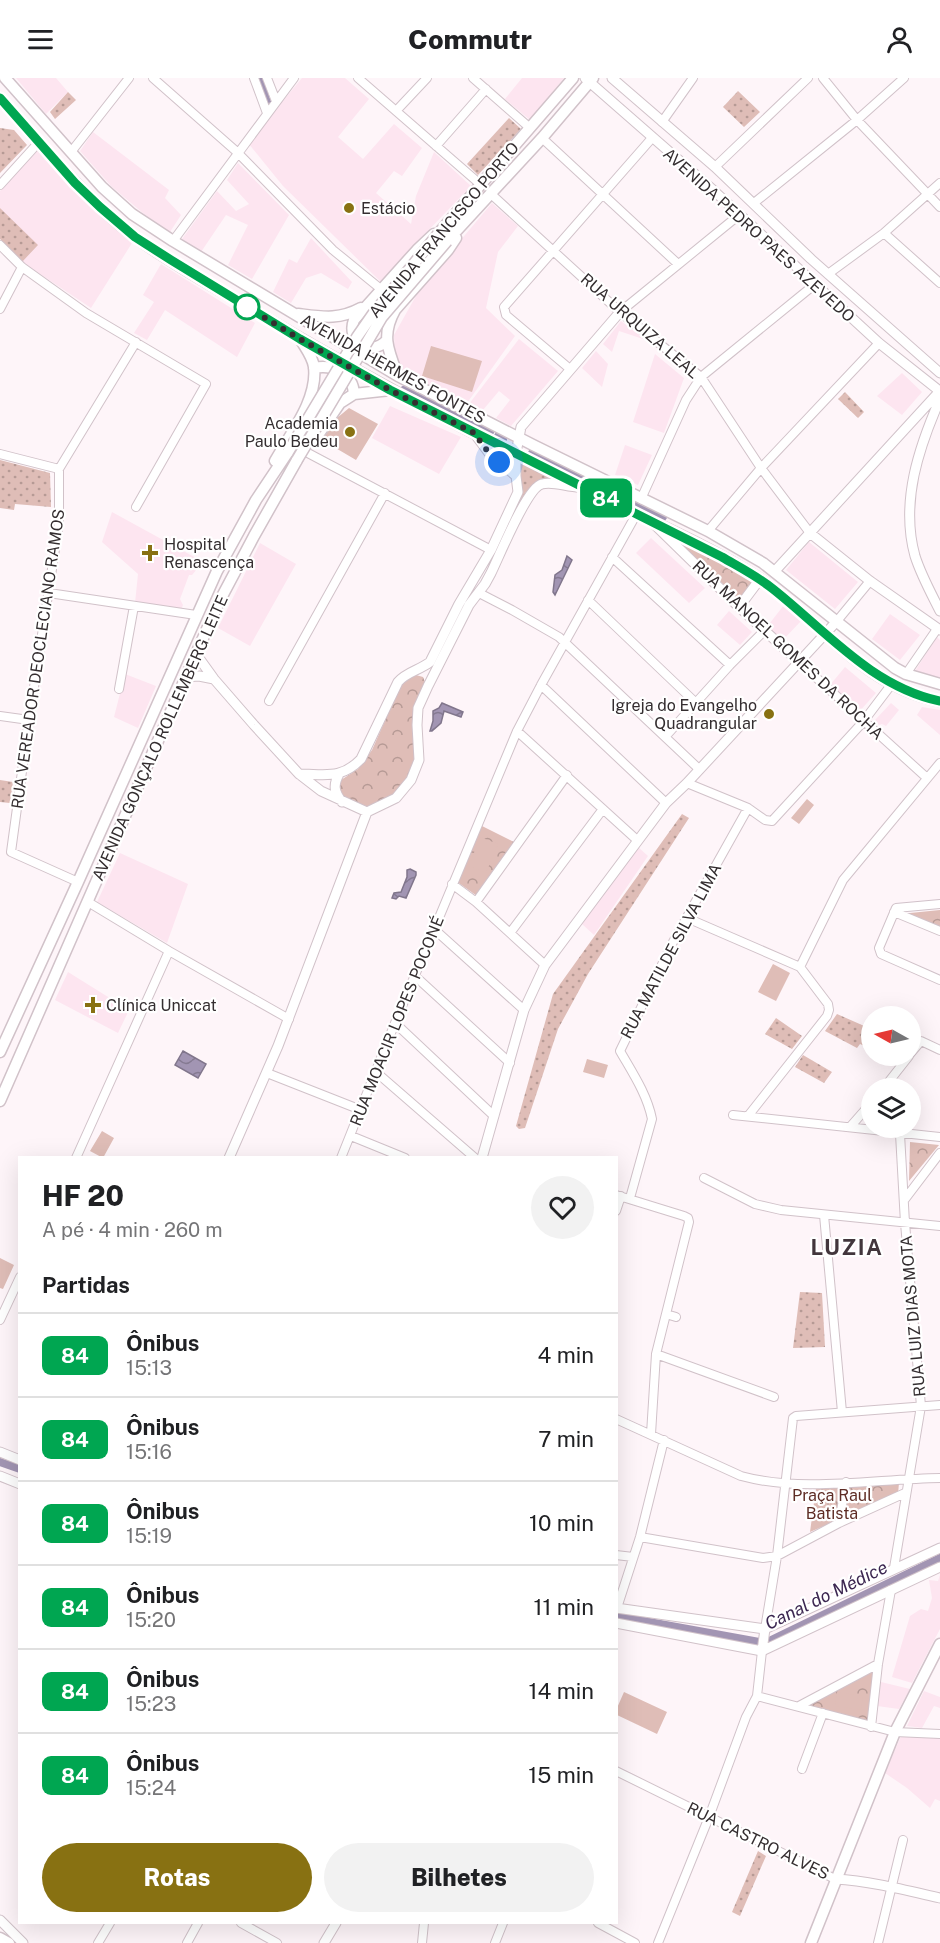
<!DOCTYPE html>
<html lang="pt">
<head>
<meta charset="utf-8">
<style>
	:root { --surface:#fff; --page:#f2f2f2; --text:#202124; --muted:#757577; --line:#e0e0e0; --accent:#887112 }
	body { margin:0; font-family:"Public Sans",sans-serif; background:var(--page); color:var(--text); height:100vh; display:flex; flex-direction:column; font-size:22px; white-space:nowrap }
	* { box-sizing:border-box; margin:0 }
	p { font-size:20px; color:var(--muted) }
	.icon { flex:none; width:33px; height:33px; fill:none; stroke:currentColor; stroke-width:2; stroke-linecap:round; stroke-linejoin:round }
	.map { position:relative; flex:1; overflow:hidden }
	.side { position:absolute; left:18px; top:1078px; width:600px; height:768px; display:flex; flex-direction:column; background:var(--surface); border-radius:0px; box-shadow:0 6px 24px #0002 }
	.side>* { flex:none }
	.badge { padding:0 12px; border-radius:9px; font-size:21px; line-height:39px }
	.needle { width:39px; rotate:278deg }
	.fabs { position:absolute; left:861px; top:928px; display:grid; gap:12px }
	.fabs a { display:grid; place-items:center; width:60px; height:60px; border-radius:50%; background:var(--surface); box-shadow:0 6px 24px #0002; font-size:30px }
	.you { position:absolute; width:30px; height:30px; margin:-15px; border:4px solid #fff; border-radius:50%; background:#1a73e8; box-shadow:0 0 0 9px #1a73e833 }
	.map>.badge { position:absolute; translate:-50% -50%; box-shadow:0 0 0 3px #fff }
	h2 { padding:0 24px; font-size:22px; line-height:54px }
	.round { display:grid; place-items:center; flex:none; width:63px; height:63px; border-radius:32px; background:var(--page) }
	.headline { display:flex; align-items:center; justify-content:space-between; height:102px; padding:0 24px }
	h1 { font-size:28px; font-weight:800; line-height:45px }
	.primary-button { display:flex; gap:12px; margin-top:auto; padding:12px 24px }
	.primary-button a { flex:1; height:69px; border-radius:36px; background:var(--accent); color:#fff; font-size:24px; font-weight:800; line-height:69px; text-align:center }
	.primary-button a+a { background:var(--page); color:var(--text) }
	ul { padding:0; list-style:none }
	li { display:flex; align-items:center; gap:18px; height:84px; padding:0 24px; border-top:2px solid var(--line) }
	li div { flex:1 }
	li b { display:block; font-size:22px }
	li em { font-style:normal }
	li .badge { min-width:66px; font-weight:700; text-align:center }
	header { display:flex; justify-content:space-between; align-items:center; height:78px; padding:0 24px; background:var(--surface); font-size:27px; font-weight:800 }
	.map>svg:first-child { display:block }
	.built { fill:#fde5f0 }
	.grass { fill:url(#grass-dots) }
	.park { fill:url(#park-crowns) }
	.garden { fill:#dfbdb7 }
	.water { fill:url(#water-waves); stroke:#81768c; stroke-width:1.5 }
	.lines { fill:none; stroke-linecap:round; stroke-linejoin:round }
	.canal { stroke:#a295b3; stroke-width:8 }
	.minor-casing { stroke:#d1c2c9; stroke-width:10 }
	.tertiary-casing { stroke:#d1c2c9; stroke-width:11 }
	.secondary-casing { stroke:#d1c2c9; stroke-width:13 }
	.minor { stroke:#fff; stroke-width:8 }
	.tertiary { stroke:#fff; stroke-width:9 }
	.secondary { stroke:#fff; stroke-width:10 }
	.secondary-bridge-casing { stroke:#d1c2c9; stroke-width:13; stroke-linecap:butt }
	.secondary-bridge { stroke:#fff; stroke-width:10 }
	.line-casing { stroke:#fff; stroke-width:14 }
	.line { stroke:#00a651; stroke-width:9 }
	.walk { stroke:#342e30; stroke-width:6; stroke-dasharray:0 10.8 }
	.poi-dot { fill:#887112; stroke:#fff; stroke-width:2 }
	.stop-dot { fill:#fff; stroke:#00a651; stroke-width:3 }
	.labels { text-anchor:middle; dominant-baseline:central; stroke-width:4.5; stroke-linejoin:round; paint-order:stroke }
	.poi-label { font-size:16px; fill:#342e30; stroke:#fff; text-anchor:start }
	.street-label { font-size:16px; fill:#342e30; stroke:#fff }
	.park-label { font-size:16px; fill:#5e2c24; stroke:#fff }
	.water-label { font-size:18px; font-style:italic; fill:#3c2751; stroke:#fff }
	.district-label { font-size:22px; font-weight:bold; letter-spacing:1.5px; fill:#42363c; stroke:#fff }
</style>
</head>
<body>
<header><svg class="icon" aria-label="menu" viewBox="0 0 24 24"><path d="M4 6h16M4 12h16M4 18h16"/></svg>Commutr<svg class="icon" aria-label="person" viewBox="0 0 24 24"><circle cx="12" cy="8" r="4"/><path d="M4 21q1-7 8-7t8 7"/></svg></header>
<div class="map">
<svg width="940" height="1865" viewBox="0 0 940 1865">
	<defs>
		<pattern id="grass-dots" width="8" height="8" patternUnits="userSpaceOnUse" patternTransform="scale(1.5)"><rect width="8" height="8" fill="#dfbdb7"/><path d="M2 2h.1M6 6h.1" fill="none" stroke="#b69a95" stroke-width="1.8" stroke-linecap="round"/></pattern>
		<pattern id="park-crowns" width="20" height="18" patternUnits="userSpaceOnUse" patternTransform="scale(1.5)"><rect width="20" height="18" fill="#dfbdb7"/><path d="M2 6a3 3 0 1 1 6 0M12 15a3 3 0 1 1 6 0" fill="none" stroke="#b69a95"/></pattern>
		<pattern id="water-waves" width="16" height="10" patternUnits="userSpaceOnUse" patternTransform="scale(1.5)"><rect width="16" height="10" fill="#a295b3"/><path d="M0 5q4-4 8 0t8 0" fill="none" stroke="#857a92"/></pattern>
	</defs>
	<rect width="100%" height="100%" fill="#fef5f9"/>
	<path class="built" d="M16 0H56L68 14 46 36Z
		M302 0H345L369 21 338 59 363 81 394 46 422 70 402 98 394 93 376 115 411 146 416 118 434 74 471 108 424 157 382 205 283 108 248 65Z
		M522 0H564L530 42 505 21Z
		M93 54 169 112 165 120 181 137 170 154 144 136 111 108 80 73Z
		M39 70 132 165 91 230 22 184 0 130V113Z
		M238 85 289 137 252 201 228 187 248 147 226 137 201 174 182 161 217 113 236 133 249 126 227 102Z
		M492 125 518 148 498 174 486 230 515 258 467 325 414 300 402 292 395 281 394 257 421 209Z
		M311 160 352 204 348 211 321 195 306 200 291 225 273 214 289 181 297 185Z
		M161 186 255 245 237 279 165 232 147 262 134 255 154 224 143 217Z
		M621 243 646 262 619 253 612 274 603 266Z
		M519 261 558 293 511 348 496 340 510 322 499 313 483 332 469 326Z
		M596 273 608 286 602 309 582 290Z
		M655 276 684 300 664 355 633 344Z
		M902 295 922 314 902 337 877 318Z
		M390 328 461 359 439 396 372 360Z
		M625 367 652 377 638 407 615 397Z
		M112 434 207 486 204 491 198 490 192 497H189L180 521 183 527 181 532 135 525 138 496 102 464Z
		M651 460 705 510 689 525 636 475Z
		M809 464 858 504 835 531 786 492Z
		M260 465 296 486 250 568 218 550Z
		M784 527 802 542 781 564 766 550Z
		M729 533 752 554 740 567 717 547Z
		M890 536 920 557 900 582 872 561Z
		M937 559 940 562V600L915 593Z
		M845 589 876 615 858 635 830 607Z
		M125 596 156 608 138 650 114 639Z
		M891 625 899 632 886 648 882 646 879 647 875 642Z
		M922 629 940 632V657L917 637Z
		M638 769 648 778 594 857 582 846Z
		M120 775 188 806 167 865 97 824Z
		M68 894 129 932 118 955 55 922Z
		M940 1497V1551L912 1605 892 1599 910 1538 921 1531 928 1533 932 1520 929 1502 938 1503Z
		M881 1604 910 1611 899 1631 877 1628Z
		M924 1613 940 1619V1630L934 1628 922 1650 907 1648Z
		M901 1658 940 1660V1723L935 1721 930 1730 907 1710 885 1695Z"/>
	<path class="grass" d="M738 13 760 34 744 49 723 29Z
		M68 14 76 22 55 41 50 34Z
		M509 40 521 51 478 97 467 86Z
		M0 50 14 52 27 67 0 95Z
		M0 130 38 167 22 184 0 161Z
		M845 314 864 334 858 340 838 321Z
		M490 368 558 402C530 406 526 408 516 436L513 435 520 413 499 380 488 371Z
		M0 382 50 395 51 429 15 426 14 432 0 430Z
		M0 702 13 704 10 725 0 724Z
		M682 736 689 740 588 896 558 951 525 1050 519 1051 516 1048 553 916Z
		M837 936 871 951V971L860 966 857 970 825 953Z
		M776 940 802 958 792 971 765 956Z
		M803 977 832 994 824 1005 795 989Z
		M800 1214 822 1215 825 1269 793 1270Z
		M758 1773 766 1778 740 1838 732 1834Z"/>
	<path class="park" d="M671 457 742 497 752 504 739 521Z
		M416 597 423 599 425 604 416 677 407 701 393 722 368 729 346 722 337 708 341 702 358 691 372 672 403 602Z
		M480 747 514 764 477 818 456 803Z
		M940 832V853L900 836Z
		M910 1064 939 1067 909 1103Z
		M899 1405 898 1416 810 1454 816 1410Z
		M874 1591 868 1644 809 1627Z"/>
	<path class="garden" d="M431 268 482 283 472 314 422 298Z
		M349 330 378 346 356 382 322 362 337 340Z
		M807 721 814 727 799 746 791 740Z
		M480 759 498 766 486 795 469 788Z
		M773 886 790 895 776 923 758 914Z
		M587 981 608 987 604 1000 583 994Z
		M102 1053 114 1060 103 1080 90 1073Z
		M0 1180 14 1187 3 1211 0 1210Z
		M624 1614 667 1634 657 1656 617 1637V1630Z
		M837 1614 863 1618 861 1632 835 1628Z"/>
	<path class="water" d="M567 478 572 482 555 517 553 514 555 497 562 492Z
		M442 625 463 634 461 639 444 633 441 645 432 653H430L433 643V633L439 630Z
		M410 791 416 794V797L406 820 399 818 396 821 392 820 394 815 401 814 407 799V792Z
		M183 973 206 986 198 1000 175 987Z"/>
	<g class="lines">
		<path class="canal" d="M259 0 267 24
			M404 312 490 354
			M498 358 503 361
			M532 375 663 439
			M0 1384 20 1391
			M616 1538 765 1565 940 1480"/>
		<defs>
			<path id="minor" d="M153 0 237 74 333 172 382 212
				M254 0 267 35
				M267 0 276 23
				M358 0 480 106
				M473 0 530 50
				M823 0 857 42 940 129
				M396 33 427 0
				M662 44 693 0
				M542 60 678 186
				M436 68 486 11
				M71 74 129 0
				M715 89 808 0
				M0 107 39 64
				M491 116 620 234 701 299 761 390 810 455
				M754 125 857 42 904 0
				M884 155 940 205
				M173 163 294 0
				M0 167 22 189 86 235 206 306 136 429
				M828 196 884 155 940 105
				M0 231 22 189
				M620 234 739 137
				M570 291 506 237 504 229 652 60
				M306 374 491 472
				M0 376 59 391
				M641 421 686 322 701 299 814 207
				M708 453 761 390 879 265
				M612 479 730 587
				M49 515 196 537
				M479 515 512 532 559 559 699 691
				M588 522 696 625
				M837 543 870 503
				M799 584 927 700
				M906 596 937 551
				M541 607 666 725
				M119 611 134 528
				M269 623 385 415
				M0 638 29 642
				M517 653 637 762
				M665 659 730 587 764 553
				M687 705 748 730 765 742 772 743 863 644 891 607
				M78 804 11 774 29 642 59 445V391L136 264
				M452 806 476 824 545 887
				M88 824 169 873 289 941
				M476 824 567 697
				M940 826 896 830 879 870 881 876 940 902
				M894 834 940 853
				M687 840 800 889 828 926 829 932 827 938 748 1038
				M434 851 524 932
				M510 855 603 731
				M800 889 843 802 940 685
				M415 898 510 985
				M395 945 494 1038
				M910 976 921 963 940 972
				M376 994 475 1080
				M267 995 361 1032
				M883 1011 909 978
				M733 1037 940 1059
				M850 1049 872 1024
				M351 1058 405 1080
				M76 1080 169 873
				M341 1080 395 945 517 653 541 607 637 435
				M704 1100 755 1126 781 1132 940 1148
				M616 1117 684 1138 688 1140 689 1144 656 1276 651 1356
				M630 1120 652 1041C647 1016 632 994 620 973L673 864 748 730
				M905 1121 940 1075
				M616 1133 621 1118
				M824 1137 842 1334
				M666 1236 676 1239
				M0 1242 20 1199
				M656 1276 774 1319
				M616 1341 741 1398C804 1415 875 1401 940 1400
				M839 1445 846 1404
				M640 1459 763 1480 777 1478 839 1445 905 1415
				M616 1477 633 1479
				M894 1490 921 1328 905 1145 900 1056
				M617 1530 640 1459 664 1362
				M765 1551 777 1478 793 1340 796 1338 940 1327
				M757 1618 895 1654 940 1656
				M799 1628 878 1586
				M871 1649 878 1586 891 1512
				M802 1691 823 1635
				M616 1693 835 1801
				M241 1845 277 1865
				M598 1845 635 1865
				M98 1865 110 1845
				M187 1865 198 1845
				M422 1865 424 1845
				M495 1865 503 1845
				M658 1865 709 1739 746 1639 757 1618 762 1573
				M878 1865 903 1762"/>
			<path id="tertiary" d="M585 0 713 112 879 265 937 311
				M612 0 715 89 811 181 940 295
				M940 321C919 369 900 424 915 478 921 497 931 515 940 533
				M516 398V375L521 349 620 234
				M653 445 739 529 799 584
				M810 455 870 503 940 552
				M774 494 939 314
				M739 529 760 501
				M196 576 214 601 254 647 299 696 321 713 367 734
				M185 599 199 598 214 601
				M299 696C325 696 341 702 361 681L398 604C406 594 420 592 430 584L459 526 491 472 518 414 516 398 489 375 474 355
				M339 696C333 707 334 714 342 724
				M367 734 396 720 411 702 419 682 417 647 418 630 428 608 469 527 485 506 491 495C499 479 527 409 542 406 553 403 567 409 579 409
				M229 1080 278 968 367 734
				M482 1080 524 932 545 887 666 725 687 705 837 543
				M0 1374 20 1382
				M0 1398 20 1406
				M616 1530 765 1551 940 1470
				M616 1545 762 1573 940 1489
				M762 1573 765 1551
				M835 1801C871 1803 905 1812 940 1820
				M0 1842 23 1865
				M324 1865 336 1845"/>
			<path id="secondary" d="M5 0 102 109 132 136 173 163 398 298 533 367 708 453 763 485 895 590 906 596 940 606
				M0 20C43 68 83 119 134 158 169 184 208 205 245 227 367 302 495 367 624 430 670 452 717 473 760 501 772 509 783 519 795 529 838 567 881 612 940 623
				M438 156 573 0
				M447 163 542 60 593 0
				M298 236C323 239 339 242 361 230
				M386 263C370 279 346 263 354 242L417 172 434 156
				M314 290C332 286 353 295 354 316
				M398 298C388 272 381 257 395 232L448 172 456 160
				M314 363 340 325 354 316 390 312
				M275 383C290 356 318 322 314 289 313 280 307 272 302 264
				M0 974 78 804 217 493 256 422 288 374
				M0 1023 218 526 254 458 297 382
				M0 1860 9 1865
				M811 1865 895 1654 940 1566"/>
		</defs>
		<use href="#minor" class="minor-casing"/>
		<use href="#tertiary" class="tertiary-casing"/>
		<use href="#secondary" class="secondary-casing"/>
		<use href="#minor" class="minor"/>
		<use href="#tertiary" class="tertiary"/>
		<use href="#secondary" class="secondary"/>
		<defs>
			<path id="secondary-bridge" d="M288 374 357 259 373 236 438 156
				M297 382 382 239 447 163"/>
		</defs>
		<use href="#secondary-bridge" class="secondary-bridge-casing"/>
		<use href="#secondary-bridge" class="secondary-bridge"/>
	</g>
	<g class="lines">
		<defs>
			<path id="line" d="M0 20 75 105 100 129 135 159 171 182 300 261 390 312 722 479C739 489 757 498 773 511 825 552 872 609 940 623"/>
		</defs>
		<use href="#line" class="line-casing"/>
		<use href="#line" class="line"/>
		<path class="walk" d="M247 229 242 226 300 261 390 312 474 355 489 375 499 384"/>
	</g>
	<g class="poi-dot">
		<circle cx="349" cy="130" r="6"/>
		<circle cx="350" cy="354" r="6"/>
		<path d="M147 466h6v6h6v6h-6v6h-6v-6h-6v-6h6z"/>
		<circle cx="769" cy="636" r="6"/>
		<path d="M90 918h6v6h6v6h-6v6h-6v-6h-6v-6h6z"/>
	</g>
	<circle class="stop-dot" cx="247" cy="229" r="12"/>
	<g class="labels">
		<g class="poi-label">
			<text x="361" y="130">Estácio</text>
			<text x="338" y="345" text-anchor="end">Academia<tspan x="338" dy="18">Paulo Bedeu</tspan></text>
			<text x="164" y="466">Hospital<tspan x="164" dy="18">Renascença</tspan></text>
			<text x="757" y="627" text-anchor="end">Igreja do Evangelho<tspan x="757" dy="18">Quadrangular</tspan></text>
			<text x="106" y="927">Clínica Uniccat</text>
		</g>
		<g class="street-label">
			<text transform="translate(444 152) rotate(-50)">AVENIDA FRANCISCO PORTO</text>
			<text transform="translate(759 157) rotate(42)">AVENIDA PEDRO PAES AZEVEDO</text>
			<text transform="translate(640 248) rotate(41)">RUA URQUIZA LEAL</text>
			<text transform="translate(393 291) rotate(29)">AVENIDA HERMES FONTES</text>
			<text transform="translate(788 572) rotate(43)">RUA MANOEL GOMES DA ROCHA</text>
			<text transform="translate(38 581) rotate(-82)">RUA VEREADOR DEOCLECIANO RAMOS</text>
			<text transform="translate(160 660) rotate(-66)">AVENIDA GONÇALO ROLLEMBERG LEITE</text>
			<text transform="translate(671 873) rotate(-62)">RUA MATILDE SILVA LIMA</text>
			<text transform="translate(397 943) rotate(-68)">RUA MOACIR LOPES POCONÉ</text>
			<text transform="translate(913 1238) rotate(-95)">RUA LUIZ DIAS MOTA</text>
			<text transform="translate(758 1763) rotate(26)">RUA CASTRO ALVES</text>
		</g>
		<g class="park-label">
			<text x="832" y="1417">Praça Raul<tspan x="832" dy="18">Batista</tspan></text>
		</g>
		<g class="water-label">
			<text transform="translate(826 1517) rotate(-26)">Canal do Médice</text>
		</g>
		<g class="district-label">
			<text x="847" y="1169">LUZIA</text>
		</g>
	</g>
</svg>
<div class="fabs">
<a><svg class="needle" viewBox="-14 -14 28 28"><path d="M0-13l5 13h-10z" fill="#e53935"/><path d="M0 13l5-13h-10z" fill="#757577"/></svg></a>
<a><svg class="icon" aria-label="layers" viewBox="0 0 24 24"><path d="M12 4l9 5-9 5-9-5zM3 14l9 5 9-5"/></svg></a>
</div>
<div class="you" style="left:499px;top:384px"></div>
<b class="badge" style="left:606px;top:420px;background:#00a651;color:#fff">84</b>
<section class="side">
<div class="headline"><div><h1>HF 20</h1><p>A pé · 4 min · 260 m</p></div><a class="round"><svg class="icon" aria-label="heart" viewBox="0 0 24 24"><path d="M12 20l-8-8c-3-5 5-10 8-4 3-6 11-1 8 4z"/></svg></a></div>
<h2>Partidas</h2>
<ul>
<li><span class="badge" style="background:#00a651;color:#fff">84</span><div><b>Ônibus</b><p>15:13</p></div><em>4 min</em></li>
<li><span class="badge" style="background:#00a651;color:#fff">84</span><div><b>Ônibus</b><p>15:16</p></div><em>7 min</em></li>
<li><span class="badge" style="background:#00a651;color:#fff">84</span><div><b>Ônibus</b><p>15:19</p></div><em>10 min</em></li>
<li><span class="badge" style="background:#00a651;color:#fff">84</span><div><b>Ônibus</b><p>15:20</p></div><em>11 min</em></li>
<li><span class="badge" style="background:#00a651;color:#fff">84</span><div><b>Ônibus</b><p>15:23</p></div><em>14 min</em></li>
<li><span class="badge" style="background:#00a651;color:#fff">84</span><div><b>Ônibus</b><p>15:24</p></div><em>15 min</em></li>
</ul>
<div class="primary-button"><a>Rotas</a><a>Bilhetes</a></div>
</section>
</div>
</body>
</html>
